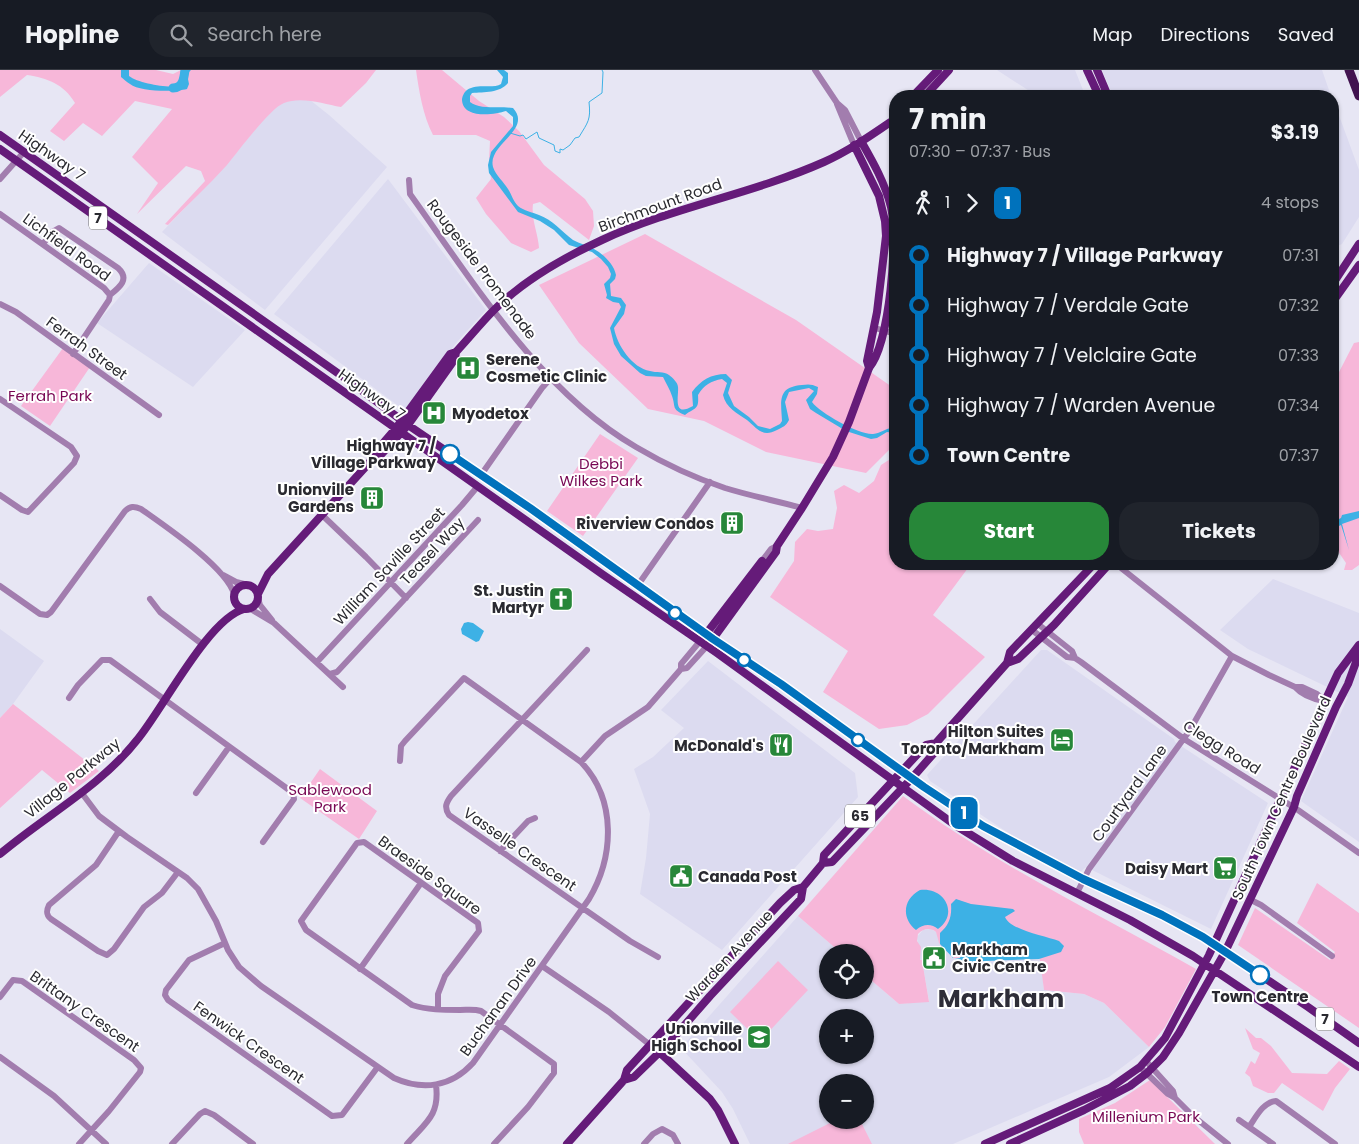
<!DOCTYPE html>
<html lang="en">
<head>
<meta charset="utf-8">
<style>
	:root { --surface:#171b24; --page:#20242c; --text:#f1f3f6; --muted:#9ea1a6; --line:#363941; --accent:#278739 }
	body { margin:0; font-family:Poppins,sans-serif; background:var(--page); color:var(--text); height:100vh; display:flex; flex-direction:column; font-size:19px; white-space:nowrap }
	* { box-sizing:border-box; margin:0 }
	p { font-size:16px; color:var(--muted) }
	.icon { flex:none; width:28px; height:28px; fill:none; stroke:currentColor; stroke-width:2; stroke-linecap:round; stroke-linejoin:round }
	.map { position:relative; flex:1; overflow:hidden }
	.details { position:absolute; left:889px; top:20px; width:450px; height:480px; display:flex; flex-direction:column; background:var(--surface); border-radius:20px; box-shadow:0 1px 4px #0004 }
	.details>* { flex:none }
	.badge { padding:0 10px; border-radius:8px; font-size:18px; line-height:32px }
	.fabs { position:absolute; left:819px; top:874px; display:grid; gap:10px }
	.fabs a { display:grid; place-items:center; width:55px; height:55px; border-radius:50%; background:var(--surface); box-shadow:0 1px 4px #0004; font-size:25px }
	.map>.badge { position:absolute; translate:-50% -50%; box-shadow:0 0 0 2px #fff }
	.legs { display:flex; align-items:center; gap:8px; height:55px; padding:0 20px; font-size:16px }
	.legs p { margin-inline-start:auto }
	.headline { display:flex; align-items:center; justify-content:space-between; height:85px; padding:0 20px }
	h1 { font-size:28px; font-weight:700; line-height:38px }
	.button { display:flex; gap:10px; margin-top:auto; padding:10px 20px }
	.button a { flex:1; height:58px; border-radius:20px; background:var(--accent); color:#fff; font-size:20px; font-weight:700; line-height:58px; text-align:center }
	.button a+a { background:var(--page); color:var(--text) }
	ul { padding:0 20px; list-style:none }
	li { display:flex; align-items:center; gap:18px; height:50px; font-size:19px }
	li i { display:grid; place-items:center; width:8px; height:100%; margin:0 6px; background:currentColor }
	li i::after { content:''; width:12px; height:12px; margin:-6px; border:4px solid; border-radius:50%; background:var(--surface) }
	li p { margin-inline-start:auto }
	li:first-child i { background:linear-gradient(#0000 50%,currentColor 0) }
	li:last-child i { background:linear-gradient(currentColor 50%,#0000 0) }
	header { display:flex; align-items:center; gap:30px; box-sizing:border-box; height:70px; padding:0 25px; background:var(--surface); border-bottom:1px solid var(--line) }
	header strong { font-size:24px }
	nav { display:flex; gap:28px; margin-inline-start:auto; font-size:18px }
	.search { width:350px; height:45px; background:var(--page); display:flex; align-items:center; gap:12px; box-sizing:border-box; padding:0 18px; border-radius:20px; color:var(--muted); font-size:19px }
	.map>svg:first-child { display:block }
	.built { fill:#dcdbf0; fill-rule:evenodd }
	.green { fill:#f7b7d9 }
	.water { fill:#3db1e5 }
	.lines { fill:none; stroke-linecap:round; stroke-linejoin:round }
	.stream { stroke:#3db1e5; stroke-width:1 }
	.river { stroke:#3db1e5; stroke-width:9 }
	.minor { stroke:#a27dae; stroke-width:6 }
	.major { stroke:#651b79; stroke-width:8 }
	.highway { stroke:#41124f; stroke-width:9 }
	.line-1-casing { stroke:#fff; stroke-width:11 }
	.line-1 { stroke:#0072bc; stroke-width:8 }
	.stop-1-dot { fill:#fff; stroke:#0072bc; stroke-width:2.5 }
	.labels { text-anchor:middle; dominant-baseline:central; stroke-width:4; stroke-linejoin:round; paint-order:stroke }
	.shield { fill:#fff; stroke:#6a6a6e; stroke-width:1 }
	.shield-label { font-size:14px; font-weight:bold; fill:#2a2a30 }
	.street-label { font-size:15px; fill:#2a2a30; stroke:#fff }
	.poi-label { font-size:15px; font-weight:bold; fill:#2a2a30; stroke:#fff; text-anchor:end }
	.park-label { font-size:15px; fill:#780854; stroke:#fff }
	.stop-label { font-size:15px; font-weight:bold; fill:#2a2a30; stroke:#fff; text-anchor:end }
	.town-label { font-size:25px; font-weight:bold; fill:#2e2d38; stroke:#fff }
</style>
</head>
<body>
<header>
<strong>Hopline</strong>
<div class="search"><svg class="icon" aria-label="search" viewBox="0 0 24 24"><circle cx="10" cy="10" r="6"/><path d="M15 15l6 6"/></svg>Search here</div>
<nav><a>Map</a><a>Directions</a><a>Saved</a></nav>
</header>
<div class="map">
<svg width="1359" height="1074" viewBox="0 0 1359 1074">
	<rect width="100%" height="100%" fill="#e7e6f4"/>
	<path class="built" d="M997 0H1075L1085 25 1084 26H1037Z
		M1102 0H1322L1331 26H1113Z
		M291 15 329 45 387 97 265 240 162 162 227 94Z
		M1333 29 1359 100V147L1342 174 1333 178Z
		M388 109 486 240 457 272 404 340 274 244Z
		M149 193 245 260 193 317 97 253Z
		M1273 509 1359 543V772L1301 731 1348 627 1248 579 1220 560Z
		M0 559 44 591 13 634 0 648Z
		M1041 580H1047L1174 669 1175 672 1268 733 1211 859 1086 797 1078 804 1072 805 930 711 927 705Z
		M708 591 855 703 858 727 722 880 640 824 646 788 650 744 634 699 653 687 684 658 661 640Z
		M798 846 840 882H828V920H865V905L899 934 929 931 922 890H920L917 867 923 860 931 859 936 862 939 869 1040 883 1044 920 1084 924 1104 933 1149 977 1109 1007 953 1074H750L733 1039 722 1022 681 978ZM828 948H865V985H828ZM828 1012H865V1050H828Z"/>
	<path class="green" d="M0 0H156L173 4 181 0H376L366 13 341 37C324 34 301 26 284 33 270 38 238 82 227 95 208 116 187 135 168 155L165 154 205 111 201 101 186 96 137 144 158 113 132 87 172 39 135 31 102 66 83 53 64 71 50 61 75 33C64 14 47 8 27 5L0 27Z
		M416 0H442L479 31 504 47 519 61 544 95 585 129 593 141 594 156 589 170 540 132 533 134C531 149 538 163 539 178L531 182 511 173 486 144 476 128 491 109 489 90 490 71 476 65H433C423 46 419 21 416 0Z
		M645 164 796 250 895 319V374L866 403 766 382 704 351 648 339 579 273 539 215Z
		M1359 272V495L1352 500H1344L1346 493 1333 474 1332 307 1338 304 1354 273Z
		M63 278 90 297 50 356 21 336Z
		M600 364 638 388 583 466 547 441Z
		M895 386V494H971L933 545 985 587 928 644 907 655 879 659 823 622 848 581 770 527 794 491 795 472 807 459 818 461 833 459 837 438 834 421 844 415 859 423 874 411 881 395Z
		M13 634 99 701 70 723 42 700 0 738V648Z
		M320 699 377 741 359 769 300 728Z
		M903 726C993 793 1098 844 1196 899L1165 957 1149 977 1104 933 1084 924 1044 920 1039 883 954 888 939 873 936 862C930 857 923 859 918 864L917 871 921 877 920 890H922L929 932 899 934 865 905V882H840L798 846Z
		M1317 813 1359 843V958L1238 875 1255 838 1330 890 1335 882 1297 853Z
		M778 891 808 920 760 971 730 942Z
		M1245 958 1256 968H1261L1271 976 1292 1003 1327 1004 1339 991 1350 999 1335 1018 1323 1041 1282 1013 1274 1023H1268L1253 1016 1250 1007 1245 1003 1251 991 1255 994 1260 983 1253 979Z
		M1150 1010 1215 1074H1084L1079 1062V1049L1115 1033Z
		M836 1050H860L872 1074H788Z"/>
	<path class="water" d="M121 0H129V6C138 13 166 18 177 16 180 15 182 13 184 12L183 8 180 5 181 0H191L187 4 189 14 187 19C174 22 140 22 130 14 126 12 124 9 121 7Z
		M497 0H504L508 3V13C500 23 484 22 472 23L470 26V32C480 40 499 36 513 38 533 60 487 74 493 97 496 106 504 112 508 119 512 125 513 131 518 136 524 141 532 142 539 145 553 150 561 161 573 170 580 174 587 175 594 179 603 184 614 194 616 205L615 209 610 214 611 226 621 228 626 235 624 244 614 258C617 275 632 298 650 301 656 303 664 301 669 305 673 308 678 313 678 317 679 326 672 348 693 336L692 322C701 310 711 304 726 304L732 310 728 323 734 336 749 347 758 356 770 359 780 354 782 351C781 331 777 317 802 315 808 314 812 314 818 317L817 324 812 332C820 343 859 365 873 364 882 363 886 357 895 358V363L887 362 877 368 871 369 846 361 816 343 810 339 806 330 814 321 809 318 789 322 785 332 789 350C786 356 783 357 777 360 762 368 757 358 747 350 737 343 726 338 723 325L727 313 722 309C711 311 704 315 698 325 699 340 696 337 685 345 671 339 676 337 672 326 670 320 666 313 663 307L646 306 640 303 621 286 614 274 610 258 621 237 619 233 613 232 606 228 607 225 604 214 610 208 611 204 608 197 601 189 592 182 569 175 554 160 540 151 518 142 489 103 488 95 491 82 513 56V47L506 41C494 45 463 49 462 30 462 27 464 22 467 20 477 13 494 19 501 14L503 7Z
		M1359 441V448L1342 454 1349 480 1341 455 1333 459V452L1341 448 1342 445Z
		M468 552 473 553 484 561 479 571 476 572 462 564 461 559 464 553Z
		M920 820C945 817 959 844 938 859 931 853 923 854 916 860 901 848 903 829 920 820Z
		M956 829 971 834 1013 839 1015 841 1005 847C1010 860 1045 866 1059 871L1064 876 1061 882 1039 889 958 892 955 889 960 888 962 882 959 880H956L954 883 953 888 940 874V863C949 855 952 847 951 834Z"/>
	<g class="lines">
		<path class="stream" d="M510 63 520 66 523 65 526 69 537 62 539 68 554 75 555 81 560 83V79L563 80 570 75 575 68 579 67C588 52 591 50 589 32L602 23 603 2 602 0"/>
		<path class="river" d="M173 18C183 18 184 8 185 0"/>
		<path class="minor" d="M815 0 837 33 845 40 861 71
			M837 34 854 75
			M0 109 24 82
			M409 110 410 124C473 212 541 322 636 377 663 393 695 408 725 418 751 426 777 431 802 438
			M0 144 104 218 110 225 109 230 73 284
			M43 174 52 162 59 158 118 198C130 209 120 217 110 225
			M0 234 16 242 159 345
			M875 258 895 264
			M0 329 71 377 77 386 74 393 28 442 22 440 0 425
			M481 405 542 318 550 309
			M321 444 366 487 406 528
			M762 491 771 479 777 476
			M1116 494 1232 586 1269 605 1295 617H1302L1317 624 1325 631
			M223 505 236 512 244 514
			M638 515 710 412
			M0 516 40 544 47 545 51 542 125 441C130 436 134 436 141 439 165 456 226 497 234 524
			M258 528 260 535 272 550
			M150 529 160 542 202 574
			M249 538 274 553 343 617
			M1038 554 1072 581 1075 588 1081 592 1184 669 1298 740 1359 783
			M1032 560 1067 587 1075 588
			M587 580 451 726C446 733 444 737 449 745L630 871 658 887
			M317 592 462 435 478 416
			M681 599 687 598 707 576
			M330 604 337 602 478 450
			M1295 617C1302 625 1313 629 1324 631
			M69 628 78 615 102 590H110L285 717 293 723 294 729 263 772
			M581 692 605 666 648 637 681 599V594L706 564
			M81 722 99 746 127 767 187 808 198 819 216 851 228 880 239 897 261 916 394 1008C423 1021 451 1017 473 993L589 829C614 787 617 730 581 692L464 608 405 671 401 676 400 691
			M196 723 229 677
			M119 761 96 795 49 835C46 841 46 845 51 849L98 881 107 885 114 879 144 837 162 823 178 802
			M500 781 528 751 535 748
			M1077 823 1089 799 1190 660 1232 586
			M1251 830 1261 835 1332 886
			M225 873 189 890 166 920 165 925 168 930 332 1046 342 1045 377 998
			M542 896 609 942 650 975
			M360 899 421 813
			M0 927 13 910 22 911 134 990 141 998 140 1002 109 1041 79 1074
			M438 939V924L445 906 479 861 478 853 364 772 357 773 301 851 306 860 412 935C427 940 444 940 460 940 468 940 474 939 481 941L554 994V1003L528 1037 494 1074
			M0 987 54 1026 106 1074
			M1146 991 1173 1021 1175 1028 1193 1046 1228 1074
			M1140 997 1168 1024 1175 1028
			M1239 1050 1273 1074
			M1249 1057C1256 1047 1263 1032 1276 1031L1335 1074
			M172 1074 200 1044 205 1041 214 1045 253 1074
			M407 1074C425 1053 440 1046 436 1015
			M644 1074 653 1064 662 1059 673 1065 678 1074"/>
		<path class="major" d="M1087 0 1099 26
			M1097 0 1108 26
			M913 26 938 0
			M925 26 949 0
			M0 65 349 311 408 355 530 438 713 569 772 608 924 717 983 756 1072 804 1162 845 1203 867 1308 937 1359 973
			M854 75 879 126 885 151 886 166 877 242 867 291 869 298
			M0 79 602 504 717 583 955 755 1013 791 1130 850 1193 886 1359 997
			M1332 215 1359 174
			M1332 233 1359 195
			M370 392 377 389 408 355 455 289 456 282
			M234 527a12 12 0 1 1 24 0a12 12 0 1 1-24 0Z
			M258 524 268 504 370 392 372 386 396 358 450 284 456 282C469 268 481 253 494 240 523 211 565 187 602 170 673 137 752 124 824 92 849 81 873 64 895 49
			M706 564 762 491
			M710 573 776 482 777 476 802 438 833 387 849 352 869 298C890 273 898 169 891 137 885 113 873 92 861 71
			M1007 593 1018 589 1054 555 1109 494
			M0 784C45 746 101 716 137 670 163 639 208 549 244 539
			M823 793 832 792 912 708 934 683 936 673 1007 593 1010 582 1094 494
			M656 979 710 1029 718 1040 735 1074
			M624 1010 627 1000 780 833 794 820 803 817
			M567 1074 624 1010 634 1007 669 973 710 926 801 829 803 817 823 793 824 785 926 675 936 673
			M985 1074 1110 1018 1140 997 1165 968 1209 885 1331 618 1338 603 1359 575
			M1010 1074 1084 1040 1130 1016 1147 1003 1163 987 1179 963 1225 882 1294 737 1297 726 1336 637 1348 614 1359 584"/>
		<path class="highway" d="M1349 0 1359 26"/>
	</g>
	<g class="lines">
		<defs>
			<path id="line-1" d="M450 384 530 438 713 569 781 614 924 717 983 756 1083 809 1162 845 1203 867 1260 905"/>
		</defs>
		<use href="#line-1" class="line-1-casing"/>
		<use href="#line-1" class="line-1"/>
	</g>
	<defs>
		<symbol id="hospital-square" viewBox="-11 -11 22 22"><rect x="-9" y="-9" width="18" height="18" rx="4" fill="#278739" stroke="#fff"/><path d="M-5-5h3v3.5h4V-5h3V5h-3V1.5h-4V5h-3Z" fill="#fff"/></symbol>
		<symbol id="building-square" viewBox="-11 -11 22 22"><rect x="-9" y="-9" width="18" height="18" rx="4" fill="#278739" stroke="#fff"/><path d="M-4-6H4V6H1V3H-1V6H-4ZM-2.5-4.3h1.7v1.8h-1.7ZM.8-4.3h1.7v1.8H.8ZM-2.5-1h1.7V.8h-1.7ZM.8-1h1.7V.8H.8Z" fill="#fff"/></symbol>
		<symbol id="church-square" viewBox="-11 -11 22 22"><rect x="-9" y="-9" width="18" height="18" rx="4" fill="#278739" stroke="#fff"/><path d="M-1.2-6h2.4v3.5h3.3v2.4h-3.3V6h-2.4V-.1h-3.3v-2.4h3.3Z" fill="#fff"/></symbol>
		<symbol id="hotel-square" viewBox="-11 -11 22 22"><rect x="-9" y="-9" width="18" height="18" rx="4" fill="#278739" stroke="#fff"/><path d="M-6-4.5h1.5V1H6V5H4.5V3h-9V5H-6ZM-4 0a1.8 1.8 0 1 1 3.6 0ZM.5 0V-2.5h3Q6-2.5 6 0Z" fill="#fff"/></symbol>
		<symbol id="restaurant-square" viewBox="-11 -11 22 22"><rect x="-9" y="-9" width="18" height="18" rx="4" fill="#278739" stroke="#fff"/><path d="M-5-6h1v4h1v-4h1v4h1v-4h1v5L-1.5 .5V6h-2V.5L-5-1ZM5-6V6H3V1.5H1.5Q1.5-4 5-6Z" fill="#fff"/></symbol>
		<symbol id="supermarket-square" viewBox="-11 -11 22 22"><rect x="-9" y="-9" width="18" height="18" rx="4" fill="#278739" stroke="#fff"/><path d="M-6-5.5h2.5l.6 2H6L4.5 2H-2.5L-4.4-4H-6ZM-1.5 3.2a1.3 1.3 0 1 0 .1 0ZM3 3.2a1.3 1.3 0 1 0 .1 0Z" fill="#fff"/></symbol>
		<symbol id="civic-square" viewBox="-11 -11 22 22"><rect x="-9" y="-9" width="18" height="18" rx="4" fill="#278739" stroke="#fff"/><path d="M-.6-6.5H3V-4.5H.6V-3L4-1V1h2V6H-6V1h2V-1L-.6-3ZM-1.2 2.5V6h2.4V2.5Z" fill="#fff"/></symbol>
		<symbol id="school-square" viewBox="-11 -11 22 22"><rect x="-9" y="-9" width="18" height="18" rx="4" fill="#278739" stroke="#fff"/><path d="M0-5L7-2L0 1L-7-2ZM-4 1L0 2.5L4 1V4Q0 6-4 4Z" fill="#fff"/></symbol>
	</defs>
	<g fill-rule="evenodd">
		<use href="#hospital-square" x="454" y="284" width="28" height="28"/>
		<use href="#hospital-square" x="420" y="329" width="28" height="28"/>
		<use href="#building-square" x="358" y="414" width="28" height="28"/>
		<use href="#building-square" x="718" y="439" width="28" height="28"/>
		<use href="#church-square" x="547" y="515" width="28" height="28"/>
		<use href="#hotel-square" x="1048" y="656" width="28" height="28"/>
		<use href="#restaurant-square" x="767" y="661" width="28" height="28"/>
		<use href="#supermarket-square" x="1211" y="784" width="28" height="28"/>
		<use href="#civic-square" x="667" y="792" width="28" height="28"/>
		<use href="#civic-square" x="920" y="874" width="28" height="28"/>
		<use href="#school-square" x="745" y="953" width="28" height="28"/>
	</g>
	<g class="stop-1-dot">
		<circle cx="450" cy="384" r="9"/>
		<circle cx="675" cy="543" r="6"/>
		<circle cx="744" cy="590" r="6"/>
		<circle cx="858" cy="670" r="6"/>
		<circle cx="1260" cy="905" r="9"/>
	</g>
	<g class="labels">
		<g class="shield">
			<rect x="89" y="136.5" width="18" height="23" rx="4"/>
			<rect x="845" y="734.5" width="30" height="23" rx="4"/>
			<rect x="1316" y="937.5" width="18" height="23" rx="4"/>
		</g>
		<g class="shield-label">
			<text x="98" y="148">7</text>
			<text x="860" y="746">65</text>
			<text x="1325" y="949">7</text>
		</g>
		<g class="street-label">
			<text transform="translate(52 85) rotate(35)">Highway 7</text>
			<text transform="translate(660 135) rotate(-20)">Birchmount Road</text>
			<text transform="translate(67 177) rotate(36)">Lichfield Road</text>
			<text transform="translate(482 199) rotate(53)">Rougeside Promenade</text>
			<text transform="translate(87 278) rotate(36)">Ferrah Street</text>
			<text transform="translate(372 324) rotate(35)">Highway 7</text>
			<text transform="translate(432 481) rotate(-47)">Teasel Way</text>
			<text transform="translate(389 496) rotate(-47)">William Saville Street</text>
			<text transform="translate(1222 677) rotate(32)">Clegg Road</text>
			<text transform="translate(72 708) rotate(-39)">Village Parkway</text>
			<text transform="translate(1129 723) rotate(-54)">Courtyard Lane</text>
			<text transform="translate(1281 728) rotate(-66)">South Town Centre Boulevard</text>
			<text transform="translate(520 779) rotate(35)">Vasselle Crescent</text>
			<text transform="translate(430 805) rotate(36)">Braeside Square</text>
			<text transform="translate(729 886) rotate(-47)">Warden Avenue</text>
			<text transform="translate(498 936) rotate(-54)">Buchanan Drive</text>
			<text transform="translate(85 941) rotate(35)">Brittany Crescent</text>
			<text transform="translate(249 972) rotate(35)">Fenwick Crescent</text>
		</g>
		<g class="poi-label">
			<text x="486" y="289" text-anchor="start">Serene<tspan x="486" dy="17">Cosmetic Clinic</tspan></text>
			<text x="452" y="343" text-anchor="start">Myodetox</text>
			<text x="354" y="419">Unionville<tspan x="354" dy="17">Gardens</tspan></text>
			<text x="714" y="453">Riverview Condos</text>
			<text x="544" y="520">St. Justin<tspan x="544" dy="17">Martyr</tspan></text>
			<text x="1044" y="661">Hilton Suites<tspan x="1044" dy="17">Toronto/Markham</tspan></text>
			<text x="764" y="675">McDonald's</text>
			<text x="1208" y="798">Daisy Mart</text>
			<text x="698" y="806" text-anchor="start">Canada Post</text>
			<text x="952" y="879" text-anchor="start">Markham<tspan x="952" dy="17">Civic Centre</tspan></text>
			<text x="742" y="958">Unionville<tspan x="742" dy="17">High School</tspan></text>
		</g>
		<g class="park-label">
			<text x="50" y="325">Ferrah Park</text>
			<text x="601" y="393">Debbi<tspan x="601" dy="17">Wilkes Park</tspan></text>
			<text x="330" y="719">Sablewood<tspan x="330" dy="17">Park</tspan></text>
			<text x="1146" y="1046">Millenium Park</text>
		</g>
		<g class="stop-label">
			<text x="436" y="375">Highway 7 /<tspan x="436" dy="17">Village Parkway</tspan></text>
			<text x="1260" y="926" text-anchor="middle">Town Centre</text>
		</g>
		<g class="town-label">
			<text x="1001" y="928">Markham</text>
		</g>
	</g>
</svg>
<div class="fabs">
<a><svg class="icon" aria-label="locate" viewBox="0 0 24 24"><circle cx="12" cy="12" r="6"/><path d="M12 2v4M12 18v4M2 12h4M18 12h4"/></svg></a>
<a>+</a>
<a>−</a>
</div>
<b class="badge" style="left:964px;top:743px;background:#0072bc;color:#fff">1</b>
<section class="details">
<div class="headline"><div><h1>7 min</h1><p>07:30 – 07:37 · Bus</p></div><b>$3.19</b></div>
<div class="legs"><svg class="icon" aria-label="walk" viewBox="0 0 24 24"><circle cx="13" cy="4" r="2"/><path d="M13 8l-2 6 4 7M11 14l-3 7M7 12l3-4h3l4 4"/></svg>1<svg class="icon" aria-label="forward" viewBox="0 0 24 24"><path d="M9 5l7 7-7 7"/></svg><b class="badge" style="background:#0072bc;color:#fff">1</b><p>4 stops</p></div>
<ul>
<li><i style="color:#0072bc"></i><b>Highway 7 / Village Parkway</b><p>07:31</p></li>
<li><i style="color:#0072bc"></i><span>Highway 7 / Verdale Gate</span><p>07:32</p></li>
<li><i style="color:#0072bc"></i><span>Highway 7 / Velclaire Gate</span><p>07:33</p></li>
<li><i style="color:#0072bc"></i><span>Highway 7 / Warden Avenue</span><p>07:34</p></li>
<li><i style="color:#0072bc"></i><b>Town Centre</b><p>07:37</p></li>
</ul>
<div class="button"><a>Start</a><a>Tickets</a></div>
</section>
</div>
</body>
</html>
